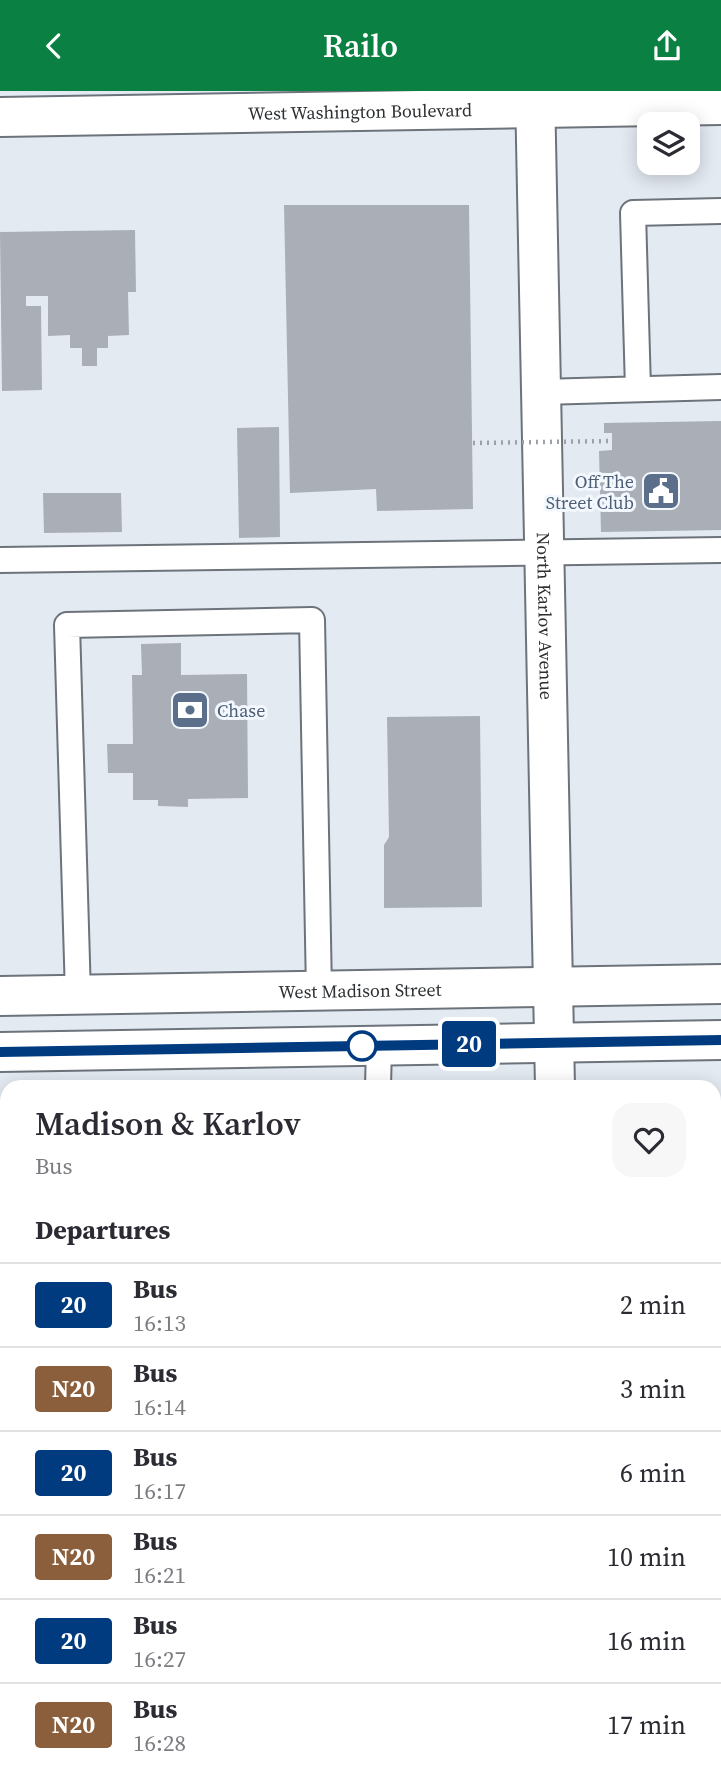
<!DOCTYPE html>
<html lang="en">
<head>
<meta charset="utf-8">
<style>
	:root { --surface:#fff; --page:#f7f7f7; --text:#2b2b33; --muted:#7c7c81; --line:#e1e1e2; --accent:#0b8043 }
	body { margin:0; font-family:"Source Serif 4",serif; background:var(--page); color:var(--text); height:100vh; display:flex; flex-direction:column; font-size:26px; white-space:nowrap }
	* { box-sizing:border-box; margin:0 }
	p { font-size:23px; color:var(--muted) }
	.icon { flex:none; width:38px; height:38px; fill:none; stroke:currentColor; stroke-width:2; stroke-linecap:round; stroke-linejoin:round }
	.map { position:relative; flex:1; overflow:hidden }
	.sheet { position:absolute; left:0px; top:989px; width:721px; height:702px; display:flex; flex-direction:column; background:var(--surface); border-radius:21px 21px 0 0; box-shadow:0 4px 18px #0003 }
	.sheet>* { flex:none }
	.badge { padding:0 14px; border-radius:5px; font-size:24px; line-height:46px }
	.tools { position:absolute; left:637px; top:21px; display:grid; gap:14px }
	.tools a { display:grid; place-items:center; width:63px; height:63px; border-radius:14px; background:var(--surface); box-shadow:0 4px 18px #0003; font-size:35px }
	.map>.badge { position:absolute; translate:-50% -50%; box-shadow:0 0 0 4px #fff }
	h2 { padding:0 35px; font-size:26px; line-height:63px }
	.round { display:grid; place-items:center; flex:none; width:74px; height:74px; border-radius:21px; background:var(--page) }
	.head { display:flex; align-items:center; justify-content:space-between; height:119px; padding:0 35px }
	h1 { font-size:33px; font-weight:600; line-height:52px }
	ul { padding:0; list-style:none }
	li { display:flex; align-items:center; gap:21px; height:84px; padding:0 35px; border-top:2px solid var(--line) }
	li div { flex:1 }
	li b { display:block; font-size:26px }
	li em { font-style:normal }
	li .badge { min-width:77px; font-weight:700; text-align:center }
	header { display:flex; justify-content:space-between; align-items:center; height:91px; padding:0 35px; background:var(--accent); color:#fff; font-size:32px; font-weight:600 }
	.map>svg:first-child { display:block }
	.commercial { fill:#f3d9d3 }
	.building { fill:#aaafb7 }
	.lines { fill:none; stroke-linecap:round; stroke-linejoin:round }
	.service-casing { stroke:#6d737a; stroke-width:28 }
	.minor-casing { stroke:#6d737a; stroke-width:42 }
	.tertiary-casing { stroke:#6d737a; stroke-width:42 }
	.secondary-casing { stroke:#6d737a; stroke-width:42 }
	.service { stroke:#fff; stroke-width:24 }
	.minor { stroke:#fff; stroke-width:38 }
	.tertiary { stroke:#fff; stroke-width:38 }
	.secondary { stroke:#fff; stroke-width:38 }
	.path-bridge { stroke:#9ca1a7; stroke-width:4.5; stroke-dasharray:2 5; stroke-linecap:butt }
	.line-casing { stroke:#fff; stroke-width:16 }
	.line { stroke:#003b80; stroke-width:10 }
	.stop-dot { fill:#fff; stroke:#003b80; stroke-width:3.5 }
	.labels { text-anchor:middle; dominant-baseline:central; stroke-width:6; stroke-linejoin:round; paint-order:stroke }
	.street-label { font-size:18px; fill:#2d3033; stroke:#f3f8fe }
	.service-label { font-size:18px; fill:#4e5e75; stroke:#f3f8fe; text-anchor:end }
</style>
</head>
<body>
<header><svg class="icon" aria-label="back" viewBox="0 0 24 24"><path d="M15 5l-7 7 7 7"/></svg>Railo<svg class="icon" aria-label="share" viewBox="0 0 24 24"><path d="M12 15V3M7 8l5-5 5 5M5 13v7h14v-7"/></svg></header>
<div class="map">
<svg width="721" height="1690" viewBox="0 0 721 1690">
	<rect width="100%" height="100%" fill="#e4eaf2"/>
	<path class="commercial" d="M0 1006H7V1277H0Z"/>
	<path class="building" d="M284 114H469L473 418 377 420 376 398 290 402Z
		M135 139 136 201H128L129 244 108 245V257H97V275H82V257H70V244L48 245V205H26V215H41L42 299 2 300 0 141Z
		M721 330V439L601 441 599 360 612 359V342H604V332Z
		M279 336 280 446 239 447 237 337Z
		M43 402H121L122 441 44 442Z
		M181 552V584L247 583 248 707 188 708V716L158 715V709H133V682H108L107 653H133L132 584H142L141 553Z
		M480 625 482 816 384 817V754L389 746 387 626Z
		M714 1040H721V1271H714Z
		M0 1051H7V1229H0Z
		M0 1338H7V1509L0 1511Z
		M380 1684H392L398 1690H375Z"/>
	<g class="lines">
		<defs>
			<path id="service" d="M638 298 633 122 721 120
				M541 301 721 296
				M0 469 721 459
				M78 904 67 534 312 529 319 900
				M378 996 379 955
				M714 1286H721
				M0 1299H7"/>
			<g id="minor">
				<path id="s1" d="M535 0 555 996"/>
				<path d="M714 1595H721"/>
				<path d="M0 1607H7"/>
				<path d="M571 1684V1690"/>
			</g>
			<g id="tertiary">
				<path id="s2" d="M0 26 721 14"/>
			</g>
			<g id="secondary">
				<path id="s3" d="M0 905 721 893"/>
				<path d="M0 961 721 949"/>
			</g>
		</defs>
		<use href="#service" class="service-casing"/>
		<use href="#minor" class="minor-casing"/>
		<use href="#tertiary" class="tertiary-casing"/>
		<use href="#secondary" class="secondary-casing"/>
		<use href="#service" class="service"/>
		<use href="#minor" class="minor"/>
		<use href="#tertiary" class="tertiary"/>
		<use href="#secondary" class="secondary"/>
		<path class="path-bridge" d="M473 352 612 350"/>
	</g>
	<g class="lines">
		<defs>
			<path id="line" d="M0 961 721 949"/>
		</defs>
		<use href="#line" class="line-casing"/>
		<use href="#line" class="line"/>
	</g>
	<defs>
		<symbol id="civic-square" viewBox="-11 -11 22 22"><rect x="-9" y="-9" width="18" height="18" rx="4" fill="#5c6f8a" stroke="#f3f8fe"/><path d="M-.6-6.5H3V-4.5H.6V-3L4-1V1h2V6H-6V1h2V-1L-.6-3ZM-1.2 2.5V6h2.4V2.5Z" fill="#fff"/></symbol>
		<symbol id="bank-square" viewBox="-11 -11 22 22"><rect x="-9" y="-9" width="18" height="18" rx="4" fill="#5c6f8a" stroke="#f3f8fe"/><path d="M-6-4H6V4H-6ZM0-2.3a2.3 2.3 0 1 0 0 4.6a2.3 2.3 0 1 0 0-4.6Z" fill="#fff"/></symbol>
	</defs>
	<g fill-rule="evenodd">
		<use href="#civic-square" x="639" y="378" width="44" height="44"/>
		<use href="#bank-square" x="168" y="597" width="44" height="44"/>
	</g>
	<circle class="stop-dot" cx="362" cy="955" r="14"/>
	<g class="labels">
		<g class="street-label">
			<text stroke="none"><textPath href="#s2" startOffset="360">West Washington Boulevard</textPath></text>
			<text stroke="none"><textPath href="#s1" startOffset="525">North Karlov Avenue</textPath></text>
			<text stroke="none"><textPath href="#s3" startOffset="360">West Madison Street</textPath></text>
		</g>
		<g class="service-label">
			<text x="634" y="390">Off The<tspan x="634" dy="21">Street Club</tspan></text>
			<text x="217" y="619" text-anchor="start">Chase</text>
		</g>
	</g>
</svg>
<div class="tools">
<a><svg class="icon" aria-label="layers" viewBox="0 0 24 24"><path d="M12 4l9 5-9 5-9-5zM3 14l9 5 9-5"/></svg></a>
</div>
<b class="badge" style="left:469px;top:953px;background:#003b80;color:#fff">20</b>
<section class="sheet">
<div class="head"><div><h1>Madison &amp; Karlov</h1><p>Bus</p></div><a class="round"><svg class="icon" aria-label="heart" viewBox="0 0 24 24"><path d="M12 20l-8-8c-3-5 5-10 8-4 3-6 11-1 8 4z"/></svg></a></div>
<h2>Departures</h2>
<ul>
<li><span class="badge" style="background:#003b80;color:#fff">20</span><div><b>Bus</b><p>16:13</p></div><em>2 min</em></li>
<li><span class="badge" style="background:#8b5e3c;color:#fff">N20</span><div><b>Bus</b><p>16:14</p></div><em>3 min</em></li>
<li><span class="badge" style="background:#003b80;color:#fff">20</span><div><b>Bus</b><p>16:17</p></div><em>6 min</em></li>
<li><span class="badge" style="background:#8b5e3c;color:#fff">N20</span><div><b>Bus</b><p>16:21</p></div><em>10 min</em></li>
<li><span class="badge" style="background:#003b80;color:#fff">20</span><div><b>Bus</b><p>16:27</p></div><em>16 min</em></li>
<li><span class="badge" style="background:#8b5e3c;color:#fff">N20</span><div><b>Bus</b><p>16:28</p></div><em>17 min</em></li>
</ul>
</section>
</div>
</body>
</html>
